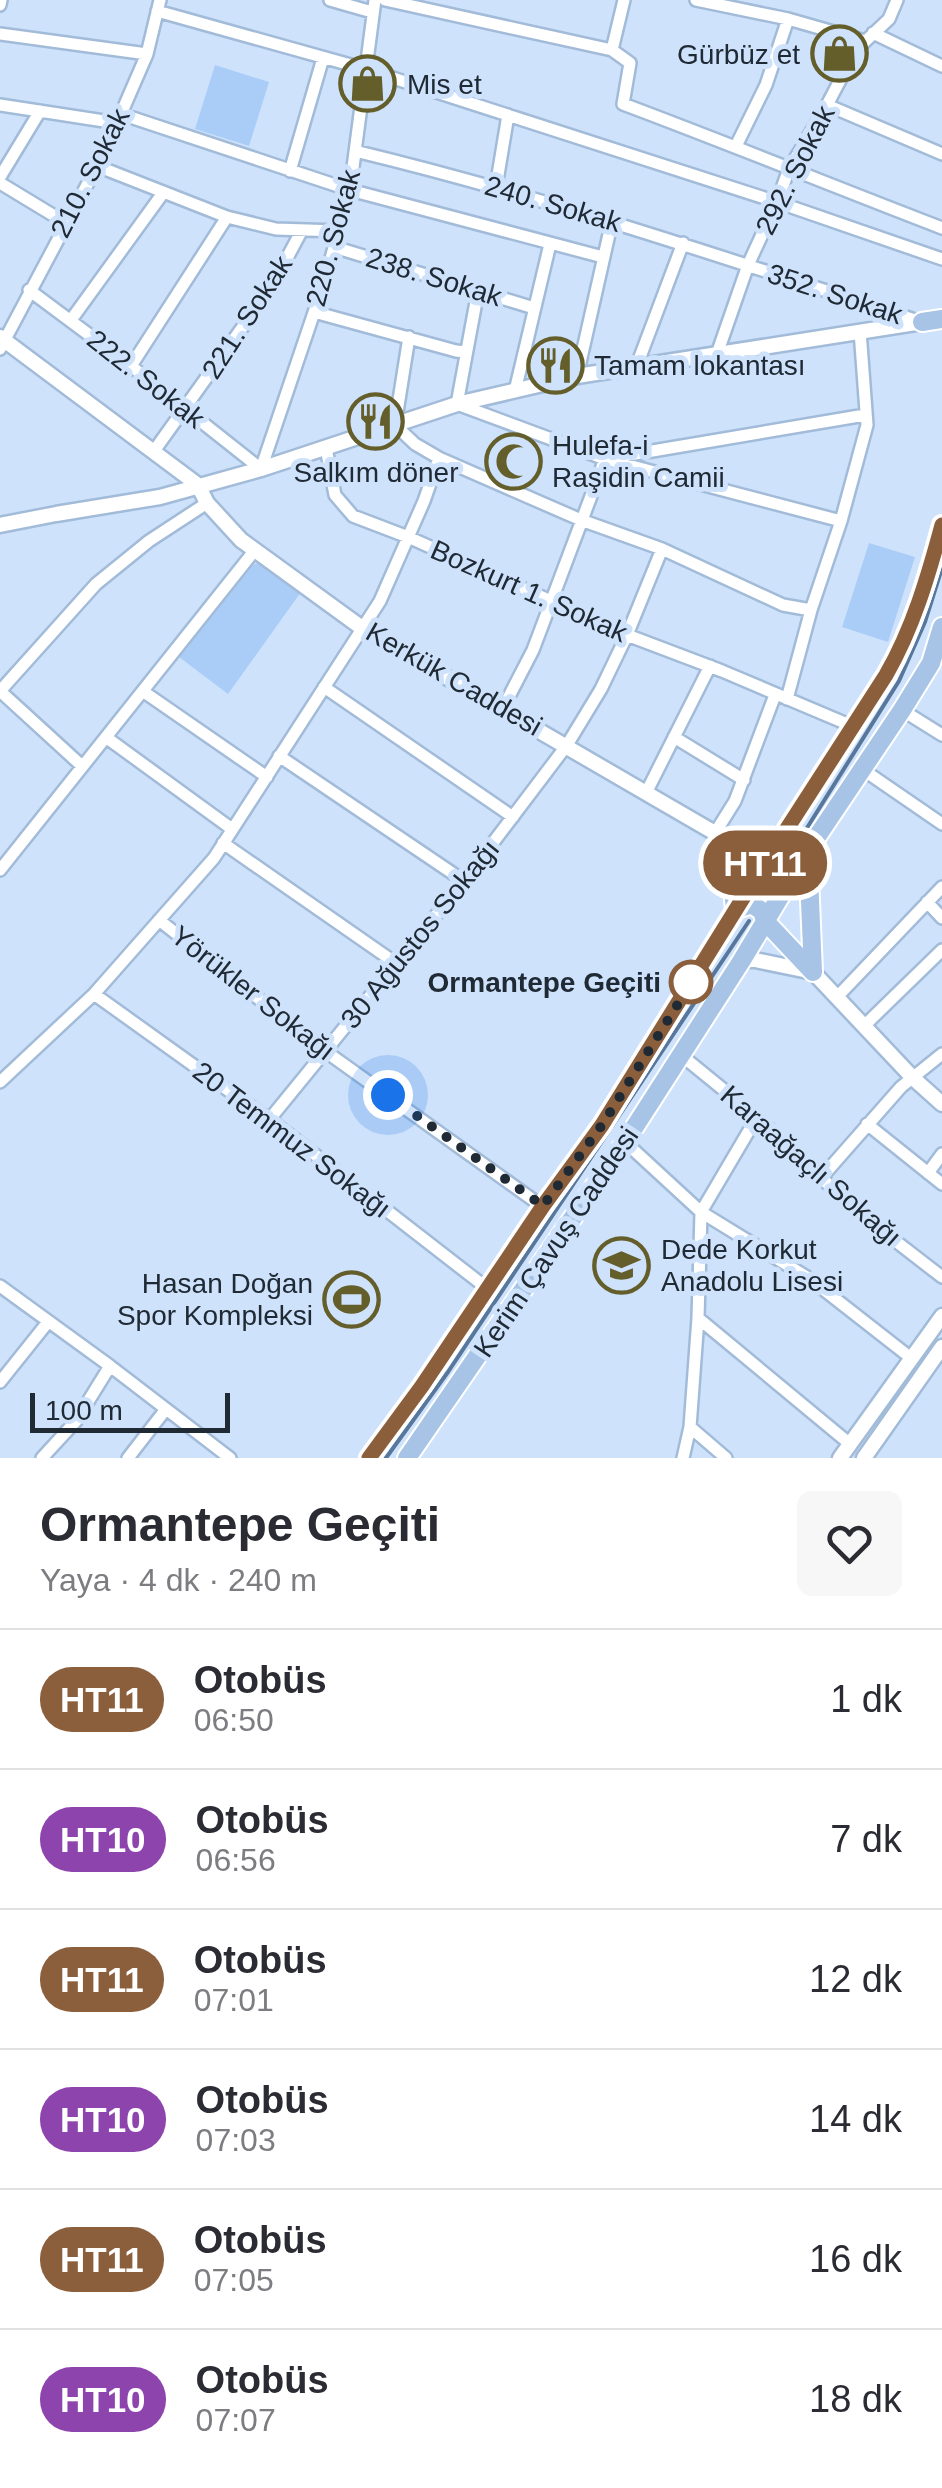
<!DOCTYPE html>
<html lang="tr">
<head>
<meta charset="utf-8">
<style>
	:root { --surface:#fff; --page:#f7f7f7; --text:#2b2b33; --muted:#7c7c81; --line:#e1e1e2 }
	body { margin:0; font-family:Arial,sans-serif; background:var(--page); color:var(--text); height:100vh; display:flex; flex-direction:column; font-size:38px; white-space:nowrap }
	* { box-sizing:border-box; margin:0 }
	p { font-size:32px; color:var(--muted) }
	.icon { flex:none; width:55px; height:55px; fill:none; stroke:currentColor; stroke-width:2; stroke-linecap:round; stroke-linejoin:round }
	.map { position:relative; height:1458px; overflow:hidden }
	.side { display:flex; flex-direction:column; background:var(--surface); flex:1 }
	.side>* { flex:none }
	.badge { padding:0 20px; border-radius:32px; font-size:35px; line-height:65px }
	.scale { position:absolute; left:30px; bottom:25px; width:200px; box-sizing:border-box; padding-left:10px; border:5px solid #202a35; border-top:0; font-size:28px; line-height:35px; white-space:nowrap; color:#202a35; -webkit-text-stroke:8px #cee2fb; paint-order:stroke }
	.you { position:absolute; width:50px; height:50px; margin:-25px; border:8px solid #fff; border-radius:50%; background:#1a73e8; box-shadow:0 0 0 15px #1a73e833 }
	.map>.badge { position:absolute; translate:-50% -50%; box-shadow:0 0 0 5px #fff }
	.round { display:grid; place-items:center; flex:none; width:105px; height:105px; border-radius:15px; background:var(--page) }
	.overview { display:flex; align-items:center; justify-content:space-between; height:170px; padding:0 40px }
	h1 { font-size:48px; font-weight:800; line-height:75px }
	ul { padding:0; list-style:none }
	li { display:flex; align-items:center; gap:30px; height:140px; padding:0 40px; border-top:2px solid var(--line) }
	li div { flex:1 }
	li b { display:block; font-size:38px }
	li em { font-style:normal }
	li .badge { min-width:110px; font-weight:700; text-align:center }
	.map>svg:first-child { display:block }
	.green { fill:#aacdf7 }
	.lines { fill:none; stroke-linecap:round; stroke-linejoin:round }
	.stream { stroke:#58779d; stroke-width:4 }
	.minor-casing { stroke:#a2bbd8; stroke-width:16 }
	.tertiary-casing { stroke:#a2bbd8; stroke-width:19 }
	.primary-casing { stroke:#fff; stroke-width:22 }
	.minor { stroke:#fff; stroke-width:11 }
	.tertiary { stroke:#fff; stroke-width:14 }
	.primary { stroke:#a7c4e6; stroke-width:18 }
	.line-casing { stroke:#fff; stroke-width:22 }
	.line { stroke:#8b5e3c; stroke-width:15 }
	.walk { stroke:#202a35; stroke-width:10; stroke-dasharray:0 18 }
	.stop-dot { fill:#fff; stroke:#8b5e3c; stroke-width:5 }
	.labels { text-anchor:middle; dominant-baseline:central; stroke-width:10; stroke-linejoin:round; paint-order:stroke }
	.poi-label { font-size:28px; fill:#202a35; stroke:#cee2fb; text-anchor:start }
	.street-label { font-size:28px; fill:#202a35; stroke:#cee2fb }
	.stop-label { font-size:28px; font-weight:bold; fill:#202a35; stroke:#cee2fb; text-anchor:end }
</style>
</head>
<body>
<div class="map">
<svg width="942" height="1458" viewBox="0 0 942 1458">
	<rect width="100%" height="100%" fill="#cee2fb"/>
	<path class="green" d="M215 65 269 82 249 146 195 129Z
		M869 543 915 557 888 642 842 627Z
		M258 563 263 564 301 592 228 694 179 657 253 565Z"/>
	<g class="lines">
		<path class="stream" d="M785 863 899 681 925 622 942 568
			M386 1458 448 1372 749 921"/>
		<defs>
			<path id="minor" d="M330 0 372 12
				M385 0 612 50 630 63 623 104C730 144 835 187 942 228
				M696 0 788 19 865 41
				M0 5 1 0
				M157 11 365 69 777 202 942 259
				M873 33 942 66
				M0 34 147 54
				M612 50 624 0
				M0 105 117 123
				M827 105 942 154
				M121 114 350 190 603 257
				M736 146 766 85 788 19
				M355 151C546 197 731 260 918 321
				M97 166 227 217 276 229 338 231
				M290 171 323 58
				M0 177 40 111
				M0 183 66 223
				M496 187 508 115
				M334 247 534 308
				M29 290 131 366 261 469 325 280 350 190 375 0
				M478 291 457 404 605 459 841 521
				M314 312 456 351 465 352
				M71 320 163 193
				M409 337 395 425 415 444 439 458 581 520 662 549 783 605 811 610 841 521 867 425 860 331
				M0 349 97 166 121 114 147 54 160 0
				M717 354 748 265 777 202 789 169 827 105 856 50 889 19 897 0
				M637 365 683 243
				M131 366 227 217
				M577 376 612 221
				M515 391 550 244
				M326 448 335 495 353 516 408 537 627 635 722 671 852 726
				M154 451 272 286 302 230
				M324 687 513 817
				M0 691 96 584 149 541 207 503
				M0 691 82 766
				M144 692 267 777
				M787 699 811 610
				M503 708 533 650 605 459 865 415
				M902 710 942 735
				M674 737 744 780
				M107 738 232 829
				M279 756 464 881
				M862 769 942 824
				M646 793 710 666
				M715 833 735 801 775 695
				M223 843 397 964
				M0 870 255 550
				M927 902 942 918
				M159 920 325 1051 543 1207
				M94 994 278 1126 488 1289
				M838 996 942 887
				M865 1025 942 950
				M681 1055 757 1117 821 1178 889 1236 942 1277
				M0 1082 94 994 214 858 380 601 424 501 439 458
				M269 1120 464 881 567 745 601 689 627 635 662 549
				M867 1124 942 1184
				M625 1142 701 1212 810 1279 911 1358
				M928 1173 942 1154
				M821 1178 901 1087 942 1054
				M0 1286 110 1366 230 1458
				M698 1318 850 1444
				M0 1382 48 1322
				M690 1427 726 1458
				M42 1458 76 1421 110 1366
				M128 1458 166 1409
				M683 1458 690 1427 698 1318 701 1212 757 1117"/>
			<path id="tertiary" d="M0 337 198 485 207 503 241 540 362 628 715 833 729 849H750L785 831
				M0 525 56 514 160 497 261 469 457 404 577 376 922 322
				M742 960H755L813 972 913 1078 942 1104
				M840 1458 942 1316
				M864 1458 942 1347"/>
			<path id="primary" d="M922 322 942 319
				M729 849 735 910 751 904 762 911 765 921 813 972
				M729 849 761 869 775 884 788 885
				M808 853 813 972
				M369 1458 422 1386 543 1207 602 1125 761 869 887 675C913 628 928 577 942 525
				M407 1458 625 1142 742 960 808 850 902 710 931 663 942 627"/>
		</defs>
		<use href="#minor" class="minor-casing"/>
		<use href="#tertiary" class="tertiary-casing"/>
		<use href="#primary" class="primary-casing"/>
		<use href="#minor" class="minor"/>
		<use href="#tertiary" class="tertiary"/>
		<use href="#primary" class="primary"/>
	</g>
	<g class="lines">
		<defs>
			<path id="line" d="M369 1458 422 1386 543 1206 602 1125 761 869 886 675C913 628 928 577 942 525"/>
		</defs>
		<use href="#line" class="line-casing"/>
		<use href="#line" class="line"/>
		<path class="walk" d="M388 1095 543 1206 602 1125 698 972 691 982"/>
	</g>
	<defs>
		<symbol id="shop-ring" viewBox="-11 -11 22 22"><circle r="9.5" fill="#cee2fb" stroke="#645e2b" stroke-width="1.5"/><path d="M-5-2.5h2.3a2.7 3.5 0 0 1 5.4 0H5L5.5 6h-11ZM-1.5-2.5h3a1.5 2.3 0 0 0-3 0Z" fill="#645e2b"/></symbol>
		<symbol id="restaurant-ring" viewBox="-11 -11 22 22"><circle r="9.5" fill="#cee2fb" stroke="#645e2b" stroke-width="1.5"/><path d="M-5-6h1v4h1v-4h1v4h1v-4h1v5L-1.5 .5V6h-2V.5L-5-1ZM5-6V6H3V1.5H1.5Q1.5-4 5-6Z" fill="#645e2b"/></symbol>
		<symbol id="mosque-ring" viewBox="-11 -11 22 22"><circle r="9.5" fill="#cee2fb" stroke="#645e2b" stroke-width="1.5"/><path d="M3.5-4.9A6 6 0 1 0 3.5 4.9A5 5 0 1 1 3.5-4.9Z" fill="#645e2b"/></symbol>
		<symbol id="school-ring" viewBox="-11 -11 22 22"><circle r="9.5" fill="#cee2fb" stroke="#645e2b" stroke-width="1.5"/><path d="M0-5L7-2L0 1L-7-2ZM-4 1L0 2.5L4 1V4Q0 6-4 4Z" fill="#645e2b"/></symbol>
		<symbol id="stadium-ring" viewBox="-11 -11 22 22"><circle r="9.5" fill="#cee2fb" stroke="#645e2b" stroke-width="1.5"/><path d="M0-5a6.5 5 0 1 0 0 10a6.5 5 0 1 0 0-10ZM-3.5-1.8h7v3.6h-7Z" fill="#645e2b"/></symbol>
	</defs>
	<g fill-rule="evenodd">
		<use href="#shop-ring" x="808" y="22" width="63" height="63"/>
		<use href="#shop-ring" x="336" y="52" width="63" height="63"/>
		<use href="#restaurant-ring" x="524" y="334" width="63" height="63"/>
		<use href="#restaurant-ring" x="344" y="390" width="63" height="63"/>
		<use href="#mosque-ring" x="482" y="430" width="63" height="63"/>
		<use href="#school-ring" x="590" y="1234" width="63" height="63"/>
		<use href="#stadium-ring" x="320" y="1268" width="63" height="63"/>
	</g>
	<circle class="stop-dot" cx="691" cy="982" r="20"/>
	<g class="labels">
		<g class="poi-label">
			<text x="800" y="54" text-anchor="end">Gürbüz et</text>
			<text x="407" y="84">Mis et</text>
			<text x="594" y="365">Tamam lokantası</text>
			<text x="552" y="445">Hulefa-i<tspan x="552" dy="32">Raşidin Camii</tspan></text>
			<text x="376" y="472" text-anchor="middle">Salkım döner</text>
			<text x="661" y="1249">Dede Korkut<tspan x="661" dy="32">Anadolu Lisesi</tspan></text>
			<text x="313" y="1283" text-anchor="end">Hasan Doğan<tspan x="313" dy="32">Spor Kompleksi</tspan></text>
		</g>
		<g class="street-label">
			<text transform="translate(795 170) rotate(-63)">292. Sokak</text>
			<text transform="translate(90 173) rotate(-63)">210. Sokak</text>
			<text transform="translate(553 204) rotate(16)">240. Sokak</text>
			<text transform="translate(333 238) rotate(-75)">220. Sokak</text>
			<text transform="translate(434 277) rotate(17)">238. Sokak</text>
			<text transform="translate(835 294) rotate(18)">352. Sokak</text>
			<text transform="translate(247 317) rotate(-57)">221. Sokak</text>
			<text transform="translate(146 379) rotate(38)">222. Sokak</text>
			<text transform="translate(529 591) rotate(24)">Bozkurt 1. Sokak</text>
			<text transform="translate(454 679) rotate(30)">Kerkük Caddesi</text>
			<text transform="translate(420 934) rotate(-51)">30 Ağustos Sokağı</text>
			<text transform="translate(253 993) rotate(38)">Yörükler Sokağı</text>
			<text transform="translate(292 1140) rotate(37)">20 Temmuz Sokağı</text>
			<text transform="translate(811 1166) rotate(41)">Karaağaçlı Sokağı</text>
			<text transform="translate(556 1242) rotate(-56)">Kerim Çavuş Caddesi</text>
		</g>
		<g class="stop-label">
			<text x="661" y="982">Ormantepe Geçiti</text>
		</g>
	</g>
</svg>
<div class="scale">100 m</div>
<div class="you" style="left:388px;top:1095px"></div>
<b class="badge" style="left:765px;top:863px;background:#8b5e3c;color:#fff">HT11</b>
</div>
<section class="side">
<div class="overview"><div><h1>Ormantepe Geçiti</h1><p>Yaya · 4 dk · 240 m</p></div><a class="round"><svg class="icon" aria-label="heart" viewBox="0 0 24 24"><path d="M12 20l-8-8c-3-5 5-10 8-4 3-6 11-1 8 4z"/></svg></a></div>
<ul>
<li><span class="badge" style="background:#8b5e3c;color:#fff">HT11</span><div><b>Otobüs</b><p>06:50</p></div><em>1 dk</em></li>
<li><span class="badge" style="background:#8e44ad;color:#fff">HT10</span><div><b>Otobüs</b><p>06:56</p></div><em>7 dk</em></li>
<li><span class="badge" style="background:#8b5e3c;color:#fff">HT11</span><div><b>Otobüs</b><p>07:01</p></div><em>12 dk</em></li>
<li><span class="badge" style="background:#8e44ad;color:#fff">HT10</span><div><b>Otobüs</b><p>07:03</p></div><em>14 dk</em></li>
<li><span class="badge" style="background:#8b5e3c;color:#fff">HT11</span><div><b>Otobüs</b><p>07:05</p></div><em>16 dk</em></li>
<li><span class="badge" style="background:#8e44ad;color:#fff">HT10</span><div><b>Otobüs</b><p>07:07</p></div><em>18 dk</em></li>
</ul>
</section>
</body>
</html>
